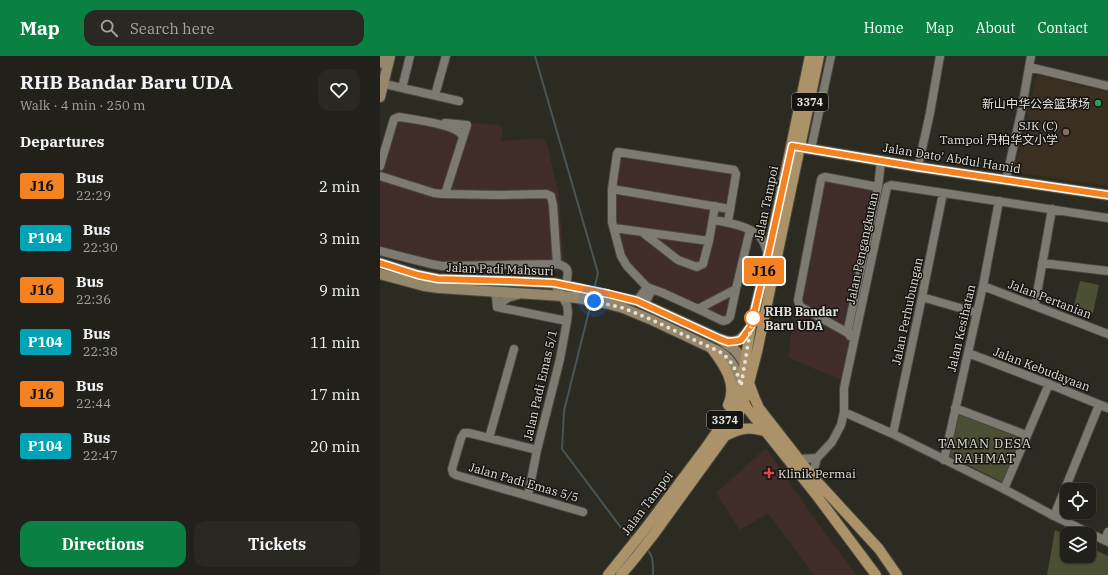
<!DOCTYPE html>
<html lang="en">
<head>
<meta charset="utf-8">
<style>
	:root { --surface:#21201a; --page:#292823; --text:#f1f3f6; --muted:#a2a3a2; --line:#3e3e39; --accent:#0b8043 }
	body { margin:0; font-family:"IBM Plex Serif","Noto Sans SC",serif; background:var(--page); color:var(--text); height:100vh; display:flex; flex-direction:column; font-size:15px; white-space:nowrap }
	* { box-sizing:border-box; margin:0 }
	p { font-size:13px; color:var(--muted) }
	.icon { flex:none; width:22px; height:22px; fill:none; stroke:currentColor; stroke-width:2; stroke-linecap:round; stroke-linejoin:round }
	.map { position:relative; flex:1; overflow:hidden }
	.sheet { display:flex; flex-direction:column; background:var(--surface); width:380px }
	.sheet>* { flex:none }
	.badge { padding:0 8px; border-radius:3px; font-size:14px; line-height:26px }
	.fabs { position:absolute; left:680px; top:427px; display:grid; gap:8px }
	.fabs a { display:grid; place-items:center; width:36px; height:36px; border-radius:8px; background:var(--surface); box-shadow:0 1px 3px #0004,0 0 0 1px var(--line); font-size:20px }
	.you { position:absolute; width:20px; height:20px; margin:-10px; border:3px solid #fff; border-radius:50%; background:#1a73e8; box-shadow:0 0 0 6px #1a73e833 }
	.map>.badge { position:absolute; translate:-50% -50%; box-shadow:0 0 0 2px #fff }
	h2 { padding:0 20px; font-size:15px; line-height:36px }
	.round { display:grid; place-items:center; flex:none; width:42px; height:42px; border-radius:12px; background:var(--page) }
	.summary { display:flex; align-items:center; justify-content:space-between; height:68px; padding:0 20px }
	h1 { font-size:19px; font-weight:700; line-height:30px }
	.cta { display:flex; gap:8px; margin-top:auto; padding:8px 20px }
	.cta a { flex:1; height:46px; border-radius:12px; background:var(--accent); color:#fff; font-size:16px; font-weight:700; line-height:46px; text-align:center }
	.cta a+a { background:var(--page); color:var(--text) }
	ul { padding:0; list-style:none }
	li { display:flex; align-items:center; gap:12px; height:52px; padding:0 20px }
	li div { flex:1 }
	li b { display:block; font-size:15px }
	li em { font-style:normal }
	li .badge { min-width:44px; font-weight:700; text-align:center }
	header { display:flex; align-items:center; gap:24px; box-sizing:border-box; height:56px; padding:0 20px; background:var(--accent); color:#fff }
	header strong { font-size:19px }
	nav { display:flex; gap:22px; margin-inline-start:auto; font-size:14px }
	.search { width:280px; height:36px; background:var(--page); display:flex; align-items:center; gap:10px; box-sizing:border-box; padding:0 14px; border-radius:12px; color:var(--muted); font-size:15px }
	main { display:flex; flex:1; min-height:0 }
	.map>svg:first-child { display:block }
	.commercial { fill:#402c29 }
	.education { fill:#3b2f21 }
	.green { fill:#4b4f34 }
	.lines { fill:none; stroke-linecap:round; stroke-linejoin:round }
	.stream { stroke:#455558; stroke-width:2 }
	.street-casing { stroke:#4a4841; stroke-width:10 }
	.secondary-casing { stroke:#4a4841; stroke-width:12 }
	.primary-casing { stroke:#4a4841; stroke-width:12 }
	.street { stroke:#7d7b71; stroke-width:8 }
	.secondary { stroke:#94876c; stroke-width:10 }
	.primary { stroke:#ab9268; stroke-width:10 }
	.line-casing { stroke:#fff; stroke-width:9 }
	.line { stroke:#f58220; stroke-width:6 }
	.walk { stroke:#e1e0da; stroke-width:4; stroke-dasharray:0 7.2 }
	.leisure-dot { fill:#2e9e5b; stroke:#14130f; stroke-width:1.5 }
	.education-dot { fill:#8d6e63; stroke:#14130f; stroke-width:1.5 }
	.stop-dot { fill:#fff; stroke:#f58220; stroke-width:2 }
	.health-dot { fill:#e0444e; stroke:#14130f; stroke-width:1.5 }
	.labels { text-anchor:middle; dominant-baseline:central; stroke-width:3; stroke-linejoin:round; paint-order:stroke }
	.shield { fill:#14130f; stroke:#a4a29d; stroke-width:1 }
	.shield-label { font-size:11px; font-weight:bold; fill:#e1e0da }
	.poi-label { font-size:12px; fill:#e1e0da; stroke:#14130f; text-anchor:end }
	.street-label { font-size:12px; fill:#e1e0da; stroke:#14130f }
	.stop-label { font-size:12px; font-weight:bold; fill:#e1e0da; stroke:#14130f; text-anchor:start }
	.neighbourhood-label { font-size:13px; letter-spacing:1px; fill:#e0ded3; stroke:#14130f }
</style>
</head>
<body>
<header>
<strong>Map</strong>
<div class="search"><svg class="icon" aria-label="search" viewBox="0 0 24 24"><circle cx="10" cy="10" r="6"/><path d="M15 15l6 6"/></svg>Search here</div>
<nav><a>Home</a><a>Map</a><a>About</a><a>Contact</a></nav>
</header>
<main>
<section class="sheet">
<div class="summary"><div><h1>RHB Bandar Baru UDA</h1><p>Walk · 4 min · 250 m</p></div><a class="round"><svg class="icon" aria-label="heart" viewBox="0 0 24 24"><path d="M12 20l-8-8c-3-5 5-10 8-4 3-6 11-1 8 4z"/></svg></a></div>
<h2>Departures</h2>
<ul>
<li><span class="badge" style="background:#f58220;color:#111">J16</span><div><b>Bus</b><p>22:29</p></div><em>2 min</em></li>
<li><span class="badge" style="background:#00a3b4;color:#fff">P104</span><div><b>Bus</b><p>22:30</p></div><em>3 min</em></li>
<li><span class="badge" style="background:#f58220;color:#111">J16</span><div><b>Bus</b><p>22:36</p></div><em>9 min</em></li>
<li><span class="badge" style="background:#00a3b4;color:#fff">P104</span><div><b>Bus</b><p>22:38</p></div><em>11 min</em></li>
<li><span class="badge" style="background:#f58220;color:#111">J16</span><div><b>Bus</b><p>22:44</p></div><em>17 min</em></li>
<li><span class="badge" style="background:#00a3b4;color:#fff">P104</span><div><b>Bus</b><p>22:47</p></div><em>20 min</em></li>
</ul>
<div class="cta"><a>Directions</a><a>Tickets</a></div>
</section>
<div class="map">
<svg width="728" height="519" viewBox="0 0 728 519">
	<rect width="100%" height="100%" fill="#2c2b22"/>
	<path class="commercial" d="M12 62 94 67 120 69 123 75 120 85 160 82 165 84 167 88 179 140 184 212H58L0 197V101Z
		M236 94 356 112 351 164 374 173 350 265 274 236 245 211 230 167Z
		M439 120 502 130 462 324 408 302 417 233Z
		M386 392 425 449 476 519H434L388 457 360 474 336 437Z"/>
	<path class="education" d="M657 18 728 36V130L634 116Z"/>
	<path class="green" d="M700 225 719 229 713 257 693 253Z
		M579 358 642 383 622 426 570 400Z
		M675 474 687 480V500H709V491L728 500V519H667Z"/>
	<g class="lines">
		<path class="stream" d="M155 0 218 217 214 233
			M211 247 184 355 182 393 242 473 253 482
			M266 493C274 499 273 509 273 519"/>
		<defs>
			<path id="street" d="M649 11 728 30
				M0 27 79 45
				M22 32 30 0
				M55 39 66 0
				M65 67 87 69 65 138
				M431 93 451 0
				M0 110 14 63 16 62 19 61C32 63 71 68 80 77 82 78 82 80 83 82
				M538 111 550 57 560 0
				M0 120 54 137 63 138 120 139 166 138 171 140 173 149 177 208
				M626 124 642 52 651 0
				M232 133 350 153
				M333 164C347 166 372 171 381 182 385 187 386 193 388 199
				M348 166 356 118 354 114 238 96 237 98 232 133V166L241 200 247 210 267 231 283 237 318 253 356 233 370 174
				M234 172 329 185
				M262 176 298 204 317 211 323 208 329 185 335 150
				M0 195 51 208 62 210 177 208C191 211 188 217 186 229
				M662 207 728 215
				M603 230 728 278
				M114 236 116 241 117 251 187 265
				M542 241 597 257
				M257 245 267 231
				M265 248 272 233
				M655 249 672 153
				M121 252 123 245 128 242 138 239
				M318 253 343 265 347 264 350 261 356 233
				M468 277 421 251 419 248 418 244 441 124 442 122 445 121 498 131
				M470 280 468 277V273L498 131 501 105
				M588 297 669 328 728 352
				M575 352 646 379
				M464 356 513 378 624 433 674 460 728 486
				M513 378 542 241 563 137
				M109 382 134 293
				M157 394 89 377H84L81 382 72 413 73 417 76 419 203 456
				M419 403 437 402
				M564 404 603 230 619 145
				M432 420 437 402 452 386 461 369 464 356V332L507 131 511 129 728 162
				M624 433 669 328
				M148 440 157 394 180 303 187 265 188 256 187 249 174 227
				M674 460 719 349
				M725 484 728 476"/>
			<path id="secondary" d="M0 7 2 0
				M0 41 10 0
				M412 90 538 111 728 139
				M0 207 38 219 58 223 130 225 174 227 257 245 340 283 355 294 360 300 365 308
				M0 218 44 230 59 232 182 240 203 243 225 247 243 252 272 264 340 296C353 305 357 316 361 330"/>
			<path id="primary" d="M340 283C356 289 361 285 370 272
				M332 293C344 309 358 328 348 349
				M369 327 375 343 379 352 432 420 499 493 517 519
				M363 342 364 346 367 352 437 440 496 519
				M345 380C361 372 369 370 387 376
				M228 519 265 473 324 394 350 357 354 350 361 330 371 270 388 199 430 0
				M241 519 256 501 274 478 345 380 356 363 364 346 377 296 439 0"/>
		</defs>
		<use href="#street" class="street-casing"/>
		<use href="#secondary" class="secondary-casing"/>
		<use href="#primary" class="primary-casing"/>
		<use href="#street" class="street"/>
		<use href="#secondary" class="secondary"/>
		<use href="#primary" class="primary"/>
	</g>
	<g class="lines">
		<defs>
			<path id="line" d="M0 207 38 219 58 223 130 225 174 227 229 238 257 245 340 283 348 286 357 285 361 284 364 280 371 270 388 199 412 90 538 111 728 139"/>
		</defs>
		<use href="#line" class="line-casing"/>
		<use href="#line" class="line"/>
		<path class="walk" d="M214 245 243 252 272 264 340 296C353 305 357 316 361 330L371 270 374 256 373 262"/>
	</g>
	<circle class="leisure-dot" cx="718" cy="47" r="4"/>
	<circle class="education-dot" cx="686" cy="76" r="4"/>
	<circle class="stop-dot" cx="373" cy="262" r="8"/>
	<path class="health-dot" d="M387 411h4v4h4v4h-4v4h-4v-4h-4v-4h4z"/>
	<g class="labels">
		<g class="shield">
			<rect x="412" y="37" width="36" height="18" rx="3"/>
			<rect x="327" y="355" width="36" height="18" rx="3"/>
		</g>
		<g class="shield-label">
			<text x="430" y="46">3374</text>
			<text x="345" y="364">3374</text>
		</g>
		<g class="poi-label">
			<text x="710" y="47">新山中华公会篮球场</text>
			<text x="678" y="69">SJK (C)<tspan x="678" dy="14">Tampoi 丹柏华文小学</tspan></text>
			<text x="398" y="417" text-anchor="start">Klinik Permai</text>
		</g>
		<g class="street-label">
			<text transform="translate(572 102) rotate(9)">Jalan Dato' Abdul Hamid</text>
			<text transform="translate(386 147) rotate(-78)">Jalan Tampoi</text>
			<text transform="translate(482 192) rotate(-78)">Jalan Pengangkutan</text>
			<text transform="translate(120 213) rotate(2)">Jalan Padi Mahsuri</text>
			<text transform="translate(670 243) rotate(21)">Jalan Pertanian</text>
			<text transform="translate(527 255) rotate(-78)">Jalan Perhubungan</text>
			<text transform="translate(581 272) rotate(-77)">Jalan Kesihatan</text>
			<text transform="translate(662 313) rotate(21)">Jalan Kebudayaan</text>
			<text transform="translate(160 329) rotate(-77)">Jalan Padi Emas 5/1</text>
			<text transform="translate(144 426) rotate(16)">Jalan Padi Emas 5/5</text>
			<text transform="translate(267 447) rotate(-53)">Jalan Tampoi</text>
		</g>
		<g class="stop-label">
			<text x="385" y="255">RHB Bandar<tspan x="385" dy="14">Baru UDA</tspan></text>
		</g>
		<g class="neighbourhood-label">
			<text x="605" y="387">TAMAN DESA<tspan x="605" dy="15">RAHMAT</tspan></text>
		</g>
	</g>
</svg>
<div class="fabs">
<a><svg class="icon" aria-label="locate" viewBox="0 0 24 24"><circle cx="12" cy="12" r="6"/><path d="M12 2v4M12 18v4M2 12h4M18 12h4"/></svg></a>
<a><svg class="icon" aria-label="layers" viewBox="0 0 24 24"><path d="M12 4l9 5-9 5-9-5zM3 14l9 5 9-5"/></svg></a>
</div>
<div class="you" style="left:214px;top:245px"></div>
<b class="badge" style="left:384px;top:215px;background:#f58220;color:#111">J16</b>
</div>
</main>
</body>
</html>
